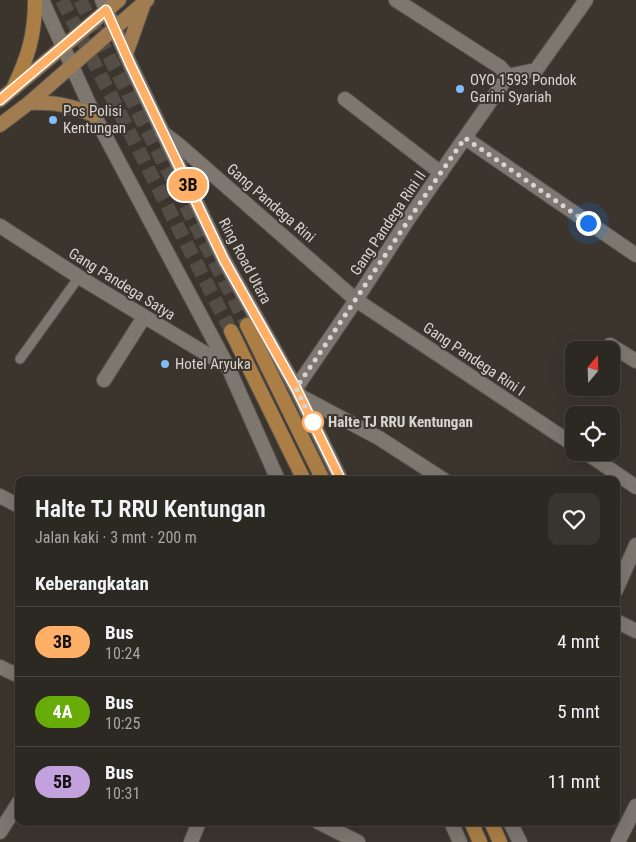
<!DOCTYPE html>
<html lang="id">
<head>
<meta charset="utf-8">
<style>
	:root { --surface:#2c2822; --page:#38342f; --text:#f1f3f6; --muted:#a6a6a5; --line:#484440 }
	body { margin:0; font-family:"Roboto Condensed",sans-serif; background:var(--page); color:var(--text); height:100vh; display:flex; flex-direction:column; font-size:19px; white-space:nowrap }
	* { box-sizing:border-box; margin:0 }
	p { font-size:16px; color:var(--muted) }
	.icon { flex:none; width:28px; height:28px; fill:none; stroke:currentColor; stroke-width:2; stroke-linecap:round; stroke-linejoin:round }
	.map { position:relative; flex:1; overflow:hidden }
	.side { position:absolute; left:15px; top:476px; width:605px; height:350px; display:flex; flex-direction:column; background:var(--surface); border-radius:10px; box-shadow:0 5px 20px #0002,0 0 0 1px var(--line) }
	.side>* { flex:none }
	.badge { padding:0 10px; border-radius:16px; font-size:18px; line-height:32px }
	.needle { width:32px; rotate:19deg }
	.buttons { position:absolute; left:565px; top:341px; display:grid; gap:10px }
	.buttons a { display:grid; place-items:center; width:55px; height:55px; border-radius:10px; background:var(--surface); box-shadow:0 5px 20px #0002,0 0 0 1px var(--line); font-size:25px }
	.you { position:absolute; width:25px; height:25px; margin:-12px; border:4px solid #fff; border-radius:50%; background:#1a73e8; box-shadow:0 0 0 8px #1a73e833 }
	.map>.badge { position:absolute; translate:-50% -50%; box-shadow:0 0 0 2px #fff }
	h2 { padding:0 20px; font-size:19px; line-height:45px }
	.round { display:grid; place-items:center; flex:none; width:52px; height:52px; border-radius:10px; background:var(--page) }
	.headline { display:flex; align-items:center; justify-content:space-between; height:85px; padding:0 20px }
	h1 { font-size:24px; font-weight:600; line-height:38px }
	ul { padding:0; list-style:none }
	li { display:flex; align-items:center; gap:15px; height:70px; padding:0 20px; border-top:1px solid var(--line) }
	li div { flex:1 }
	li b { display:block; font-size:19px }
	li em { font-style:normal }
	li .badge { min-width:55px; font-weight:700; text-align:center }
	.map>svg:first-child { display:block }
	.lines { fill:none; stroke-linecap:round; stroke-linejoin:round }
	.trunk-tunnel { stroke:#534d46; stroke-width:14; stroke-dasharray:14 7; stroke-linecap:butt }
	.service-casing { stroke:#59534e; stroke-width:11 }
	.minor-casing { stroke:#59534e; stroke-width:16 }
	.tertiary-casing { stroke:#59534e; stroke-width:16 }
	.primary-casing { stroke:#59534e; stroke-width:16 }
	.trunk-casing { stroke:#59534e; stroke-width:16 }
	.service { stroke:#7e776f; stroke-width:9 }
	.minor { stroke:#7e776f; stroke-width:14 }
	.tertiary { stroke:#7e776f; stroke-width:14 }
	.primary { stroke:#a07c50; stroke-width:14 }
	.trunk { stroke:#ab7e46; stroke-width:14 }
	.line-casing { stroke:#fff; stroke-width:11 }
	.line { stroke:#ffaf66; stroke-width:8 }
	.walk { stroke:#d8d4d0; stroke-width:5; stroke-dasharray:0 9 }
	.poi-dot { fill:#81bdfa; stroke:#3b352e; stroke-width:2 }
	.stop-dot { fill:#fff; stroke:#ffaf66; stroke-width:2.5 }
	.labels { text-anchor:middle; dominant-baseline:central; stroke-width:4; stroke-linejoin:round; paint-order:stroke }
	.poi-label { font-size:15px; fill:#d8d4d0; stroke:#3b352e; text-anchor:start }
	.street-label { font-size:15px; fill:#d8d4d0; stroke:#3b352e }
	.stop-label { font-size:15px; font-weight:bold; fill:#d8d4d0; stroke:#3b352e; text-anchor:start }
</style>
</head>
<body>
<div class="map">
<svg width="636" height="842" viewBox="0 0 636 842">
	<rect width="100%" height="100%" fill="#3b352e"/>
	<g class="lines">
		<path class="trunk-tunnel" d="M62 0 231 331
			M80 0 247 325"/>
		<defs>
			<path id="service" d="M20 359 79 277"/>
			<path id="minor" d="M508 76 536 70 586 0
				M345 99 441 173
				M162 132 179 145 356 300 574 445
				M465 138 636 255
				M0 226 79 277 228 367
				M610 345 636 361
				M104 380 144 317
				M296 388 356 300 409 218 508 76 500 67 396 0
				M300 396 379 438 444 480
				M585 452 636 487
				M0 496 19 506
				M616 590 636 545
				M616 621 636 631
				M0 667 19 676
				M318 822 358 842
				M0 832 19 802
				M191 842 199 822
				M618 842 636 806"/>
			<path id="tertiary" d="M42 0 94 115 228 367 278 480
				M102 0 131 66 224 260 296 388 341 480
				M451 822 460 842
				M510 822 520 842"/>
			<path id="primary" d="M126 54 143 6
				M0 100 119 0
				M29 103C55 102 70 105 94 115
				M0 125 29 103 147 0"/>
			<path id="trunk" d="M13 89C28 57 35 36 35 0
				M247 325 323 480
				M231 331 304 480
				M471 822 480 842
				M491 822 500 842"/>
		</defs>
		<use href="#service" class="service-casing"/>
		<use href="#minor" class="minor-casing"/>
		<use href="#tertiary" class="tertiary-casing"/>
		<use href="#primary" class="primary-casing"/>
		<use href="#trunk" class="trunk-casing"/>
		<use href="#service" class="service"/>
		<use href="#minor" class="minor"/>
		<use href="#tertiary" class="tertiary"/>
		<use href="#primary" class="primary"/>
		<use href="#trunk" class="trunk"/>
	</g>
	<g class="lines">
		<defs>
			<path id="line" d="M0 100 106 10 131 66 224 260 296 388 341 480"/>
		</defs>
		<use href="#line" class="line-casing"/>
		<use href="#line" class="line"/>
		<path class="walk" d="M313 422 296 388C353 305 407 220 465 138L588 223"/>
	</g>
	<g class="poi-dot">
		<circle cx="460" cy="89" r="5"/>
		<circle cx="53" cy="120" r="5"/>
		<circle cx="165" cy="364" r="5"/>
	</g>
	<circle class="stop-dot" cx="313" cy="422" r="10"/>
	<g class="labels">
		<g class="poi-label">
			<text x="470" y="80">OYO 1593 Pondok<tspan x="470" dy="17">Garini Syariah</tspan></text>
			<text x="63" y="111">Pos Polisi<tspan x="63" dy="17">Kentungan</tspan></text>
			<text x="175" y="364">Hotel Aryuka</text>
		</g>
		<g class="street-label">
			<text transform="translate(271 203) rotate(41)">Gang Pandega Rini</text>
			<text transform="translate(388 223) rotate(-56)">Gang Pandega Rini II</text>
			<text transform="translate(245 261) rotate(62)">Ring Road Utara</text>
			<text transform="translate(122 284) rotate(32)">Gang Pandega Satya</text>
			<text transform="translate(474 359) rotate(34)">Gang Pandega Rini I</text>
		</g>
		<g class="stop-label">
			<text x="328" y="422">Halte TJ RRU Kentungan</text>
		</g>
	</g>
</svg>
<div class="buttons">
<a><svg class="needle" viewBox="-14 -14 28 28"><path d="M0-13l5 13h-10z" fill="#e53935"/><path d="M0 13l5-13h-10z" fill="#a6a6a5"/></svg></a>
<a><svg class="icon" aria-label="locate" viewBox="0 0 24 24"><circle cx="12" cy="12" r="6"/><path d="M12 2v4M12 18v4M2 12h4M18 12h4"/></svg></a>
</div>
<div class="you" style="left:588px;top:223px"></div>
<b class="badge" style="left:188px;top:185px;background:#ffaf66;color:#111">3B</b>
<section class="side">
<div class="headline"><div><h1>Halte TJ RRU Kentungan</h1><p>Jalan kaki · 3 mnt · 200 m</p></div><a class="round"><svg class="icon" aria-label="heart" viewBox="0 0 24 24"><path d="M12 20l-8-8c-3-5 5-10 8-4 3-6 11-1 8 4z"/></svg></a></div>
<h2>Keberangkatan</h2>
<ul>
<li><span class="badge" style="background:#ffaf66;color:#111">3B</span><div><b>Bus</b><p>10:24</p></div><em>4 mnt</em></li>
<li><span class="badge" style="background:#67ac08;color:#fff">4A</span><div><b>Bus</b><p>10:25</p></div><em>5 mnt</em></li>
<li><span class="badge" style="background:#c3a1dd;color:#111">5B</span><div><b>Bus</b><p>10:31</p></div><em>11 mnt</em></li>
</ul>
</section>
</div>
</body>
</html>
